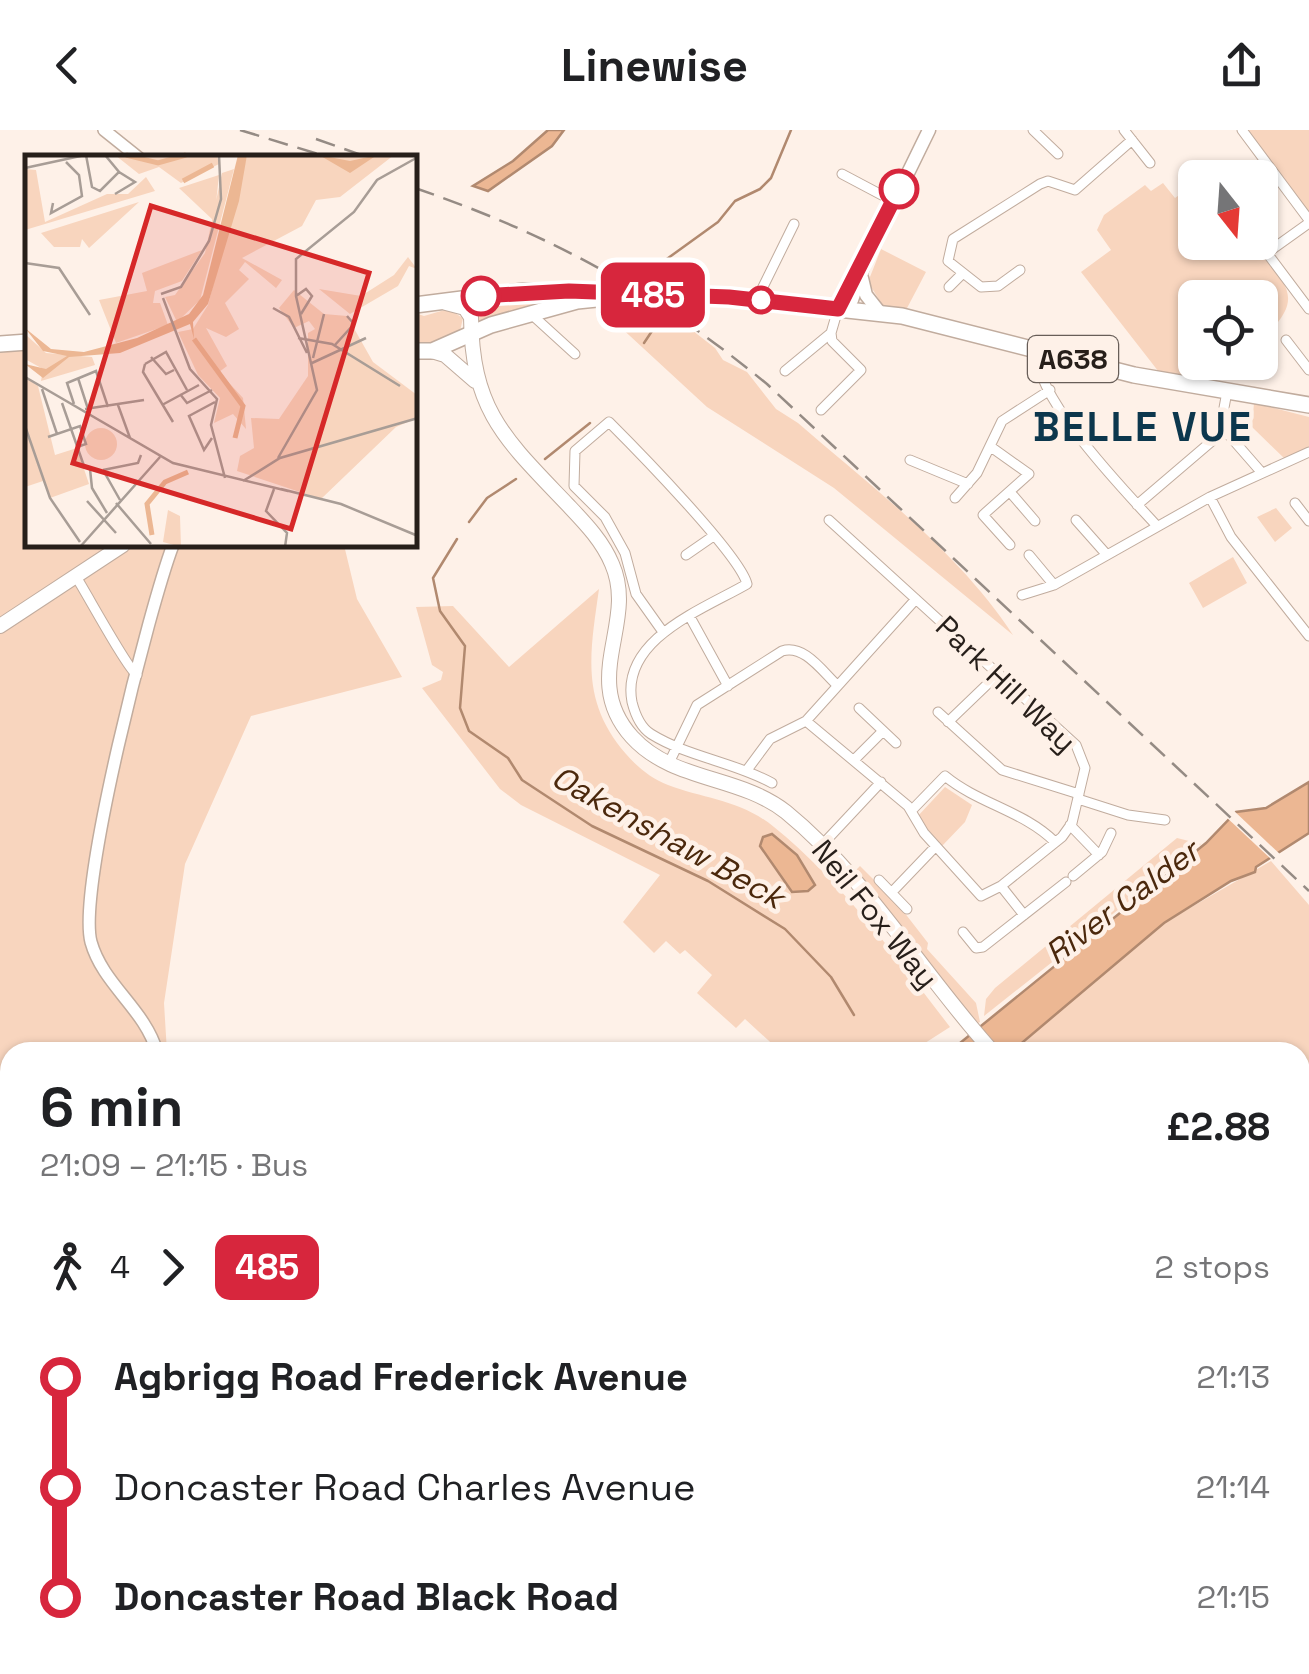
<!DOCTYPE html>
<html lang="en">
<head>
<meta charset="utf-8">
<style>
	:root { --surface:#fff; --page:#f6f6f6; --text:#202124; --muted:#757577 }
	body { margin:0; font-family:"Space Grotesk",sans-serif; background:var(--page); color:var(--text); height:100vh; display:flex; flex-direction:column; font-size:38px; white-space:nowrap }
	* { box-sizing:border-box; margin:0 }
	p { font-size:32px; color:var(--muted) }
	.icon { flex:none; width:55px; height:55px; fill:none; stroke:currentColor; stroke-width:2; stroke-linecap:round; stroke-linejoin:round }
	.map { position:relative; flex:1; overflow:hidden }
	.details { position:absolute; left:0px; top:912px; width:1310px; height:632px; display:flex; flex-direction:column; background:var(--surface); border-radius:30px 30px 0 0; box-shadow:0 2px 8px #0004 }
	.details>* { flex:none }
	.badge { padding:0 20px; border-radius:15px; font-size:35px; line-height:65px }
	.needle { width:65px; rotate:163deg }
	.fabs { position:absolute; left:1178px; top:30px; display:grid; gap:20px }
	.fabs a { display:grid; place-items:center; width:100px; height:100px; border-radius:15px; background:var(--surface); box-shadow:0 2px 8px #0004; font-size:50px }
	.map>.badge { position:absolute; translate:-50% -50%; box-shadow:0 0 0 5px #fff }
	.legs { display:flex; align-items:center; gap:15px; height:110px; padding:0 40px; font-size:32px }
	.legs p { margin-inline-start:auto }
	.headline { display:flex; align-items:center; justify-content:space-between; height:170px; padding:0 40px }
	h1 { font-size:55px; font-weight:800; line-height:75px }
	ul { padding:0 40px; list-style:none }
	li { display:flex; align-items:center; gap:35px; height:110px; font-size:38px }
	li i { display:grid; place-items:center; width:15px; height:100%; margin:0 12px; background:currentColor }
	li i::after { content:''; width:25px; height:25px; margin:-12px; border:8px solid; border-radius:50%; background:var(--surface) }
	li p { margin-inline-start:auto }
	li:first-child i { background:linear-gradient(#0000 50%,currentColor 0) }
	li:last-child i { background:linear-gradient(currentColor 50%,#0000 0) }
	header { display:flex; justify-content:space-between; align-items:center; height:130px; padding:0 40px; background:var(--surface); font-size:45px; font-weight:800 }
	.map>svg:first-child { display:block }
	.green { fill:#f8d5be }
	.water { fill:#ecb793; stroke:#b1896f; stroke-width:2.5 }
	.pier { fill:#fef1e8 }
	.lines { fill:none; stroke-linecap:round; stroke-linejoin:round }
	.stream { stroke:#b1896f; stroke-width:2.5 }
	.minor-casing { stroke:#c1ac9e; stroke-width:11 }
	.tertiary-casing { stroke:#c1ac9e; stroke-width:14 }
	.secondary-casing { stroke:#c1ac9e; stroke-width:15 }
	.primary-casing { stroke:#c1ac9e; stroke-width:16 }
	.trunk-casing { stroke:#c1ac9e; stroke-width:18 }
	.minor { stroke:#fff; stroke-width:9 }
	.tertiary { stroke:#fff; stroke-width:11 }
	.secondary { stroke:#fff; stroke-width:12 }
	.primary { stroke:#fff; stroke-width:14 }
	.trunk { stroke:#fff; stroke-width:15 }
	.rail { stroke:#958b84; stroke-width:2.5; stroke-dasharray:20 10; stroke-linecap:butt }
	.line-1-casing { stroke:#fff; stroke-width:22 }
	.line-1 { stroke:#d7263d; stroke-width:15 }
	.stop-1-dot { fill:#fff; stroke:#d7263d; stroke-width:5 }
	.labels { text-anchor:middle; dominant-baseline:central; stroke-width:9; stroke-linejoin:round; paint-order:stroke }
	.shield { fill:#fef1e8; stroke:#685e58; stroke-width:2.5 }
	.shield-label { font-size:28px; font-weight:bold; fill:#271f1a }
	.street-label { font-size:30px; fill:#271f1a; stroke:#fef1e8 }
	.water-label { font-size:32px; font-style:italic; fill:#4b280c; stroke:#fef1e8 }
	.district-label { font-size:40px; font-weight:bold; letter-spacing:2.5px; fill:#0c374d; stroke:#fef1e8 }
	.inset-river { fill:none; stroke:#ecb793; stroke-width:5 }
	.inset-road { fill:none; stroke:#a89d96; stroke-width:2.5 }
	.view { fill:#d62828; fill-opacity:0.15; stroke:#d62828; stroke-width:5 }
	.inset-edge { fill:none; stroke:#271f1a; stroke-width:5 }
</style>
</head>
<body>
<header><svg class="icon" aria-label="back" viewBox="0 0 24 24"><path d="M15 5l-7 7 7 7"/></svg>Linewise<svg class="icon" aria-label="share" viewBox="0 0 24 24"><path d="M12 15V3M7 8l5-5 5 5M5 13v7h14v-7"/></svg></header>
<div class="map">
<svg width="1309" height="1544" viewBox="0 0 1309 1544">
	<rect width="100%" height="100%" fill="#fef1e8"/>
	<path class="green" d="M1248 0H1309V82Z
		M1163 53 1175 68 1195 54V112L1253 113C1287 157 1308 167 1260 211V168H1195V232L1208 233 1210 253 1162 246 1081 142 1111 120 1097 100 1104 85 1145 55 1151 61Z
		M881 119 926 142 906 180 883 176 868 152Z
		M523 169 535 171 536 175 479 192 470 173Z
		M657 173 715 218 723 230 747 242 776 279 798 293C874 359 958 421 1013 505L834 358 707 277 617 194 608 175Z
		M448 179 463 188 460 201 438 212 415 213V183L424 186Z
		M27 212 28 415H344L357 469 402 547 251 586 185 734 164 873 167 922H10V1070L0 1068V214Z
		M1254 273 1309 287V320L1285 329 1252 297Z
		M1276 378 1292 398 1275 412 1257 387Z
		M1233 427 1247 453 1203 478 1189 453Z
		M599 459C590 523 580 571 626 624 637 637 652 649 668 655 705 669 741 670 774 697 842 752 896 827 950 897L911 922H781L745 889 736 898 697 863 712 845 685 820 680 824 666 811 654 823 623 792 660 745 521 675 500 659 422 558 441 550 443 542 432 535 416 477 453 476 509 537Z
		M945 657 972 675 965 692 942 716 917 687Z
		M1177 708 1201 714 984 886 986 869 995 858Z
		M1271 731 1309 775V1014L1300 1018V922H1011L1164 793Z
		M860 736 897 773 928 813 927 819 976 873 980 892 976 894 855 741Z
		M0 1074 10 1076V1265L0 1256Z
		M10 1324V1402L0 1409V1330Z
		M599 1535H833V1544H590Z"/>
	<path class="water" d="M548 0H564L552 16 488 61 473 56 513 31Z
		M1309 652V703L1256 737 1255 742 1231 751 1164 793 1011 922H949L1206 713 1236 682 1266 678Z
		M772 704 797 725 815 755 808 761 792 762 760 716 763 707Z
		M837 1535H888L887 1544H837Z"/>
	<path class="pier" d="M1232 679 1283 727 1274 732 1224 685Z"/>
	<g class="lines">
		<path class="stream" d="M663 153 664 131 718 92 735 71 760 59 771 48 791 0
			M644 213 660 189
			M545 329 590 293
			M469 392 487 368 516 349
			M457 409 433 448 440 481 465 516 460 578 469 601 508 628 522 650 592 696 708 751 785 799 831 847 854 885"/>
		<defs>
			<path id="minor" d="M1033 0 1058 24
				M1124 0 1150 33
				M1242 0 1309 90
				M842 44 893 71
				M1309 93 1267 123 1309 179
				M1020 140 998 156 981 157 948 131 953 109 1040 54 1048 51 1075 60 1132 10
				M949 157 962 144
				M757 169 794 94
				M530 183 575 224
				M1286 210 1309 240
				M1037 220C1032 266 1126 362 1157 396
				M785 241 831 203 838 179
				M821 280 861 240 832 211 831 203
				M1221 296 1262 343
				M991 317 1029 344 983 385 1010 415
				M910 330 968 354
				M1010 362 1035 391
				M1210 367 1231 407 1309 506
				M955 368 977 343 1002 291 1050 260
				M1295 373 1309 391
				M1137 375 1219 305 1226 267
				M1076 390 1107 425
				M686 425 712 407
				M1029 425 1054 455
				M75 445C87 464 127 538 137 545
				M1022 465 1054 455 1210 367 1309 322
				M690 487 728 556
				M663 502 636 464 625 423 605 387 574 356 575 321 609 292C636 319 740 425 747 454 704 479 620 509 632 572 635 584 640 597 651 604 688 627 734 632 772 653
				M859 578 896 613
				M938 582 1002 640 1079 664
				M806 591 908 676 924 703 981 766 1001 756 1062 707 1072 693 1085 638 1076 615 829 390
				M948 592 999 543
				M855 629 883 601
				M668 635 697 575 782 521C804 514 822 541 837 555
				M747 640 770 609 806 591 916 469
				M1078 669 1128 685 1165 690
				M911 681 945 646C979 674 1024 681 1055 712
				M1070 695 1099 725
				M822 715 881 652
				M1073 746 1102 722 1111 703
				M879 750 907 779
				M1001 756 1024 785
				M892 762 936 716
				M963 802 976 818 983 817 1066 752
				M0 1068 10 1070
				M0 1127 10 1119
				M0 1218 10 1199
				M0 1256 10 1265"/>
			<path id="tertiary" d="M104 0 139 28
				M157 922C145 879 103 855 91 812 77 758 150 476 173 415
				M398 1544 404 1535"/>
			<path id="secondary" d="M862 148 866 165 881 184
				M838 179 852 170 865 131 929 0"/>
			<path id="primary" d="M446 173 465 178 471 187C472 281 505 309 567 374 584 392 602 410 612 434 638 493 579 548 632 607 673 652 739 645 786 682 867 748 923 845 993 922
				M432 221 445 225 475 251
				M0 496 123 415
				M927 1544 928 1535"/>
			<path id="trunk" d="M415 175 524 161 591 163
				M0 214 28 212
				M415 221H432L491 195 577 171 636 165 729 167 902 186 1134 245 1309 275"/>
		</defs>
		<use href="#minor" class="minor-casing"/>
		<use href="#tertiary" class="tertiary-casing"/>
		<use href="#secondary" class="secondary-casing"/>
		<use href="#primary" class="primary-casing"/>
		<use href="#trunk" class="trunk-casing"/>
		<use href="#minor" class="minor"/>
		<use href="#tertiary" class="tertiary"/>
		<use href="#secondary" class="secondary"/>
		<use href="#primary" class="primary"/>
		<use href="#trunk" class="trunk"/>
		<path class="rail" d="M240 0 331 28
			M316 9 370 28
			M415 58C554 106 653 161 767 254L1309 761"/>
	</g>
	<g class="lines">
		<defs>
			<path id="line-1" d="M481 166 569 161 729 167 838 179 899 59"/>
		</defs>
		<use href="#line-1" class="line-1-casing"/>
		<use href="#line-1" class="line-1"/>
	</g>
	<g class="stop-1-dot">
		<circle cx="899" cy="59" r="18"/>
		<circle cx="481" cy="166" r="18"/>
		<circle cx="761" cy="170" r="12"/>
	</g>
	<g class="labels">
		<rect class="shield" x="1028" y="206" width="90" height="46" rx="8"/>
		<g class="shield-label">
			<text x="1073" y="229">A638</text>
		</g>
		<g class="street-label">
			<text transform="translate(1006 554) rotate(44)">Park Hill Way</text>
			<text transform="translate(875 784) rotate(51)">Neil Fox Way</text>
		</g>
		<g class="water-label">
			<text transform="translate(668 707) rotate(29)">Oakenshaw Beck</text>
			<text transform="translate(1122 772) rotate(-37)">River Calder</text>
		</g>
		<g class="district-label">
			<text x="1143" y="297">BELLE VUE</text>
		</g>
	</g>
	<g transform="translate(25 25)">
		<rect width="392" height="392" fill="#fef1e8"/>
		<path d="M90 0H192L194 9 156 28 134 12 114 19ZM222 0H369L315 42 291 45 277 71 217 103 257 125 251 133 220 107 214 115 224 124 200 148 214 174 201 182 181 173 202 211 194 217 218 243 221 274 208 259 189 268 195 243 173 220 153 177 168 174 183 150ZM0 14 11 15 20 67 82 39H103L121 22 130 36 0 75ZM209 14 175 145 152 167 140 142 150 140 180 98 197 18ZM194 20 189 66 154 33ZM114 47 64 93 57 84 55 92H29L16 78ZM177 95 157 126 130 136 128 148H135L143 170 91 188 74 145 122 136 117 118ZM383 102 392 114 384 111 373 131 325 159 294 134 336 141 369 120ZM269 135 299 159 322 161 348 207 392 240V263L371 272 296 344 212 316 215 301 229 293 226 263 254 264 283 221V178L290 174 284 166 269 173 254 153ZM0 179 21 198 67 202 70 210 16 226 18 214 0 204ZM0 222 13 231 30 300 52 293 64 329 25 343 18 326 0 332ZM60 289a16 16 0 1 1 32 0a16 16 0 1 1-32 0ZM143 355 155 361 156 392 138 387Z" fill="#f8d5be"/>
		<path d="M213 0H222L214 46 183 149 168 167 169 184 165 169 95 198 44 202 18 223 0 209 21 214 42 201 18 196 0 173 26 194 59 197 112 183 164 159 178 140ZM294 0 325 6 352 0 325 18Z" fill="#ecb793"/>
		<path class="inset-river" d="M101 0 133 8 161 0M158 26 188 10M169 184 218 251 210 283M127 380 122 349 140 327 163 317"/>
		<path class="inset-road" d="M61 0 67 32 75 36 94 17 80 0M0 13 60 0M90 39 110 27 94 17M28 48 26 58 57 41 54 20 41 7M0 108 34 113 65 160M136 139 156 132 184 86 196 44 194 0M271 141 281 134 287 141 276 159M138 143 165 214 192 244 186 270 200 323M248 153 264 162 282 198M273 183 307 189 375 231M309 191 329 169 322 161M126 202 141 219 149 215M288 203 299 159M287 208 341 183M120 209 141 197 162 235M120 209 118 217 148 267M0 222 148 308 263 336M53 223 63 254M17 234 32 279M155 239 162 248 187 235M37 248 59 311M49 249 42 228 71 216 83 252M93 250 105 283M137 250 174 230M60 254 119 245M0 271 25 343 55 387M23 282 55 271 61 289 52 292M187 283 179 295 164 261 190 247M253 303 292 235 271 141V104L329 57 352 25 393 2M65 314 67 333 82 358M78 315 113 308 116 300M78 315 95 345M218 326 255 303 393 263M249 334 241 356 262 378 260 392M256 334 316 349 393 381M62 346 91 378M91 348 126 389M55 392 135 302"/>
		<path class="view" d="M126 51 344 118 266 374 48 308Z"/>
		<rect width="392" height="392" class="inset-edge"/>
	</g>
</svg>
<div class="fabs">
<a><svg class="needle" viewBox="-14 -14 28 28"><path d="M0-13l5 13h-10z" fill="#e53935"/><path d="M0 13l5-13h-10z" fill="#757577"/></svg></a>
<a><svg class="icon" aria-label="locate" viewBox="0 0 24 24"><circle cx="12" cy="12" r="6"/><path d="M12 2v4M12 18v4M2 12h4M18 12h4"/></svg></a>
</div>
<b class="badge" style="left:653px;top:165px;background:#d7263d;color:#fff">485</b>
<section class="details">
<div class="headline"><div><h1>6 min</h1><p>21:09 – 21:15 · Bus</p></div><b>£2.88</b></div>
<div class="legs"><svg class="icon" aria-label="walk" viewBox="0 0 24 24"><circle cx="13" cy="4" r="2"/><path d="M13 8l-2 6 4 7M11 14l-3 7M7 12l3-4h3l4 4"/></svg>4<svg class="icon" aria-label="forward" viewBox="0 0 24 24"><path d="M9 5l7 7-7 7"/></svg><b class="badge" style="background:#d7263d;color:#fff">485</b><p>2 stops</p></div>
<ul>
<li><i style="color:#d7263d"></i><b>Agbrigg Road Frederick Avenue</b><p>21:13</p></li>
<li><i style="color:#d7263d"></i><span>Doncaster Road Charles Avenue</span><p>21:14</p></li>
<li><i style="color:#d7263d"></i><b>Doncaster Road Black Road</b><p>21:15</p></li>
</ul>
</section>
</div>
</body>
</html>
